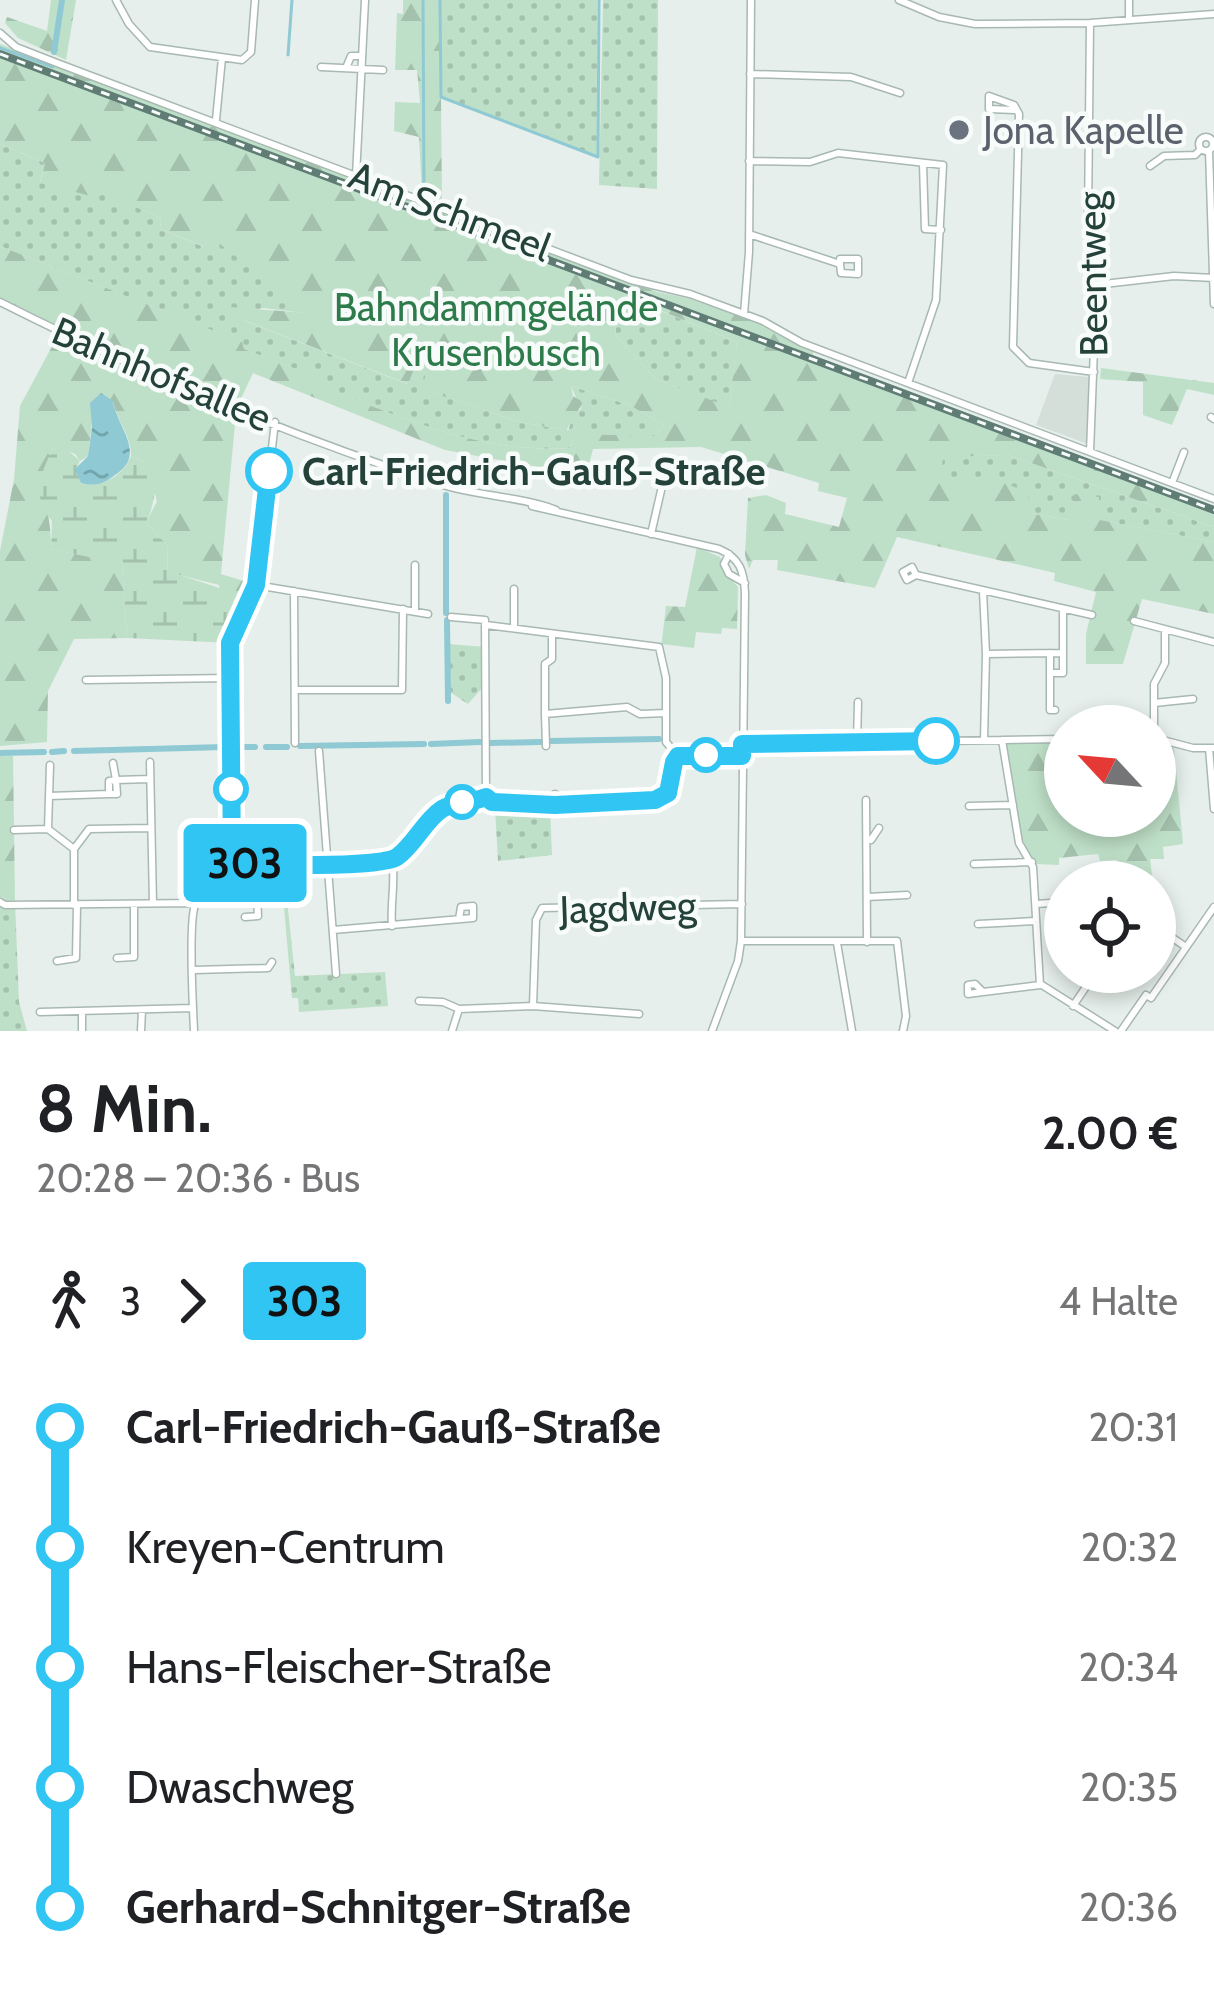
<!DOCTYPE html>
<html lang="de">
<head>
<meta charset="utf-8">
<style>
	:root { --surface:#fff; --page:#f2f2f2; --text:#202124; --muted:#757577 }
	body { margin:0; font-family:Cabin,sans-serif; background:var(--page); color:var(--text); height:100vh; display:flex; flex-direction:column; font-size:45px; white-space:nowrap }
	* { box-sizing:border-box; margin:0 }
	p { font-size:39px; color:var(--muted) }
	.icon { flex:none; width:66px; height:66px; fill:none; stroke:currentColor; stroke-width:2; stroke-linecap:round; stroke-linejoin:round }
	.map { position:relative; height:1031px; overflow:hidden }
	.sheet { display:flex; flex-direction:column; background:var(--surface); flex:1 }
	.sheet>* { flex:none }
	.badge { padding:0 24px; border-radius:9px; font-size:42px; line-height:78px }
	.needle { width:78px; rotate:296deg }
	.tools { position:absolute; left:1044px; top:705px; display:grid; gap:24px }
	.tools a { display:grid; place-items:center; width:132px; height:132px; border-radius:50%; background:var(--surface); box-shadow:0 6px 18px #0003; font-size:60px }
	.map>.badge { position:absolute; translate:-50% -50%; box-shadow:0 0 0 6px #fff }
	.legs { display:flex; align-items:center; gap:18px; height:132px; padding:0 36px; font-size:39px }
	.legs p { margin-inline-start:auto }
	.headline { display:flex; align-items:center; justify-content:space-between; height:204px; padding:0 36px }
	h1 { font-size:66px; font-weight:800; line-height:90px }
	ul { padding:0 36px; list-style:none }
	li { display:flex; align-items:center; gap:42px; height:120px; font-size:45px }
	li i { display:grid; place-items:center; width:18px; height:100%; margin:0 15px; background:currentColor }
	li i::after { content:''; width:30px; height:30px; margin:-15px; border:9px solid; border-radius:50%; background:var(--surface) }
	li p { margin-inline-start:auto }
	li:first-child i { background:linear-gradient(#0000 50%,currentColor 0) }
	li:last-child i { background:linear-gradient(currentColor 50%,#0000 0) }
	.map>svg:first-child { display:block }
	.built { fill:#d4dfda }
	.grass { fill:url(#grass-dots) }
	.forest { fill:url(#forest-firs); fill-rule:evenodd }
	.wetland { fill:url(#wetland-marsh) }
	.water { fill:url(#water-ripples) }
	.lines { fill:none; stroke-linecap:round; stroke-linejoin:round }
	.stream { stroke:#8ec9d4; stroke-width:3 }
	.canal { stroke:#8ec9d4; stroke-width:6 }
	.minor-casing { stroke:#a8b8b2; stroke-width:9 }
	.minor { stroke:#fff; stroke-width:6 }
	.rail-casing { stroke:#5f7d75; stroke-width:8 }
	.rail { stroke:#f7fbf9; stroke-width:3; stroke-dasharray:9; stroke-linecap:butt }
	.line-1-casing { stroke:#fff; stroke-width:27 }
	.line-1 { stroke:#30c5f3; stroke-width:18 }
	.worship-dot { fill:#6b7280; stroke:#f7fbf9; stroke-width:4.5 }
	.stop-1-dot { fill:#fff; stroke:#30c5f3; stroke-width:6 }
	.labels { text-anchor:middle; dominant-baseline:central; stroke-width:9; stroke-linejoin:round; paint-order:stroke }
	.worship-label { font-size:39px; fill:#5b616d; stroke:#f7fbf9; text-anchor:start }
	.street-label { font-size:39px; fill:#24423a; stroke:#f7fbf9 }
	.park-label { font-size:39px; fill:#2d7a4b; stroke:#f7fbf9 }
	.stop-label { font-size:39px; font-weight:bold; fill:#24423a; stroke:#f7fbf9; text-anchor:start }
</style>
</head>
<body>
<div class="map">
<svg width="1214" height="1031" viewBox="0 0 1214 1031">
	<defs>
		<pattern id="grass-dots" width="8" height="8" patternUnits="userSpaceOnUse" patternTransform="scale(3)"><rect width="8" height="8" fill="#bfe0c8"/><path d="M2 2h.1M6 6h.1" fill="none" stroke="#a4c1ad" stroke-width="1.8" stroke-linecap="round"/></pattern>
		<pattern id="forest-firs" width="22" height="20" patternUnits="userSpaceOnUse" patternTransform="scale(3)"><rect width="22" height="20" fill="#bfe0c8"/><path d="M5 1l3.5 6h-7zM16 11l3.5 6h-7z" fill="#a4c1ad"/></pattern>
		<pattern id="wetland-marsh" width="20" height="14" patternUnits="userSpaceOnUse" patternTransform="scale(3)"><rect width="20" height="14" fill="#bfe0c8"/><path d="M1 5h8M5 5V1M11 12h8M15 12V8" fill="none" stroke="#a4c1ad"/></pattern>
		<pattern id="water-ripples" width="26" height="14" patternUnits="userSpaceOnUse" patternTransform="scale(3)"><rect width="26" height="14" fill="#8ec9d4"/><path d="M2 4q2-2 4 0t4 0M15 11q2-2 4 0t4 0" fill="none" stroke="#74a5ad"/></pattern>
	</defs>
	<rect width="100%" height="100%" fill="#e6efeb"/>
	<path class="built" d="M1055 374 1089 377 1088 444 1036 425Z"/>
	<path class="grass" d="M441 0H597V156L442 96Z
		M603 0H658L657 189 599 185Z
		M0 144 45 163 40 182 91 195 93 188 161 218 160 229 204 247 206 237 216 240 312 314 263 308 234 316 250 323 407 384 414 369 427 373 423 389 519 422 560 429 567 434 574 413 581 409 571 386 629 405 664 425 655 436 573 438 570 448C480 454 404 418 321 387L316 377 244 349 241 342 0 246Z
		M646 305 737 342 729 408 656 379 615 335 616 327Z
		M1008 455 1214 527V542L1099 520 1098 497 1068 520 1030 513 939 481 943 456Z
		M448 644 486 647 483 687 468 704 447 690Z
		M495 808H550L552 855 498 861Z
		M280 862H283L295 976 385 972 388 1006 299 1012 298 998H292Z
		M0 897 15 901 19 1002 27 1031H0Z"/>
	<path class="forest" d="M51 0H76L66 60 18 38 5 23 7 17 47 31Z
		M403 0H440L442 201 422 193 419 137 394 131 395 102 420 103 417 70H395L397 13 403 14Z
		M0 44 657 292 687 298 764 325 814 350 813 355 0 51Z
		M0 57 1214 512V527L1008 455 943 457 940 481 1001 482 1028 492 1030 513 1068 520 1075 494 1099 497 1100 520 1214 542V614L1142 599 1123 664H1086V634L1096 592 1054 581 1055 573 897 537 875 588 777 570 778 560H753L749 569 745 555 748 498 766 495 786 503 785 514 839 527 847 498 818 491 819 483 701 447 593 449 586 476 445 450 253 373 238 405 95 346 0 298V246L242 342 244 349 317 377 322 387C404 418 480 454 570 448L573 439 560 429 519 422 422 389 426 373 414 369 408 384 233 316 229 307 309 313 216 241 206 238 205 247 160 229 161 218 94 189 91 196 40 183 45 163 0 144ZM647 305 737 342 729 407 656 379 615 335 616 327 624 322 638 324ZM571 386 629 405 664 425 655 436 569 434 567 429 583 402 573 396Z
		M57 337 154 382 236 413 221 574 256 585 230 643 219 585 167 572 168 546 146 523 157 501 146 463 131 456C132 437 117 421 113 401L92 421 88 456 80 461 75 454 55 445C33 486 52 506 51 549L122 563 127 638 74 639 48 691 47 742 0 746V551L14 479 20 406Z
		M1101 368 1214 383V395L1187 389 1172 425 1143 415V382L1100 379Z
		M697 547 720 557 727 575 738 587 737 629 722 628 721 634 696 632 694 648 662 644 661 649 666 606 685 607Z
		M1155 739 1174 748 1183 844 1163 847 1164 859H1150L1152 875 1145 882 1120 880 1117 860 1100 861 1098 854 1059 858V865L1036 864 1022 840 1005 742 1065 741V816H1155Z
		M0 756H13L15 901 0 897Z"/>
	<path class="wetland" d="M61 444 80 461 76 469 81 483C102 488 123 476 131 456L146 463 159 478C153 495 154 507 146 523L168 546 167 571 229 591 230 643 127 638 122 564 51 549 52 521C30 497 41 471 55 445Z"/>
	<path class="water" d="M101 393 113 401C117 427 146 453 118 473 104 483 99 487 81 483L75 469 88 456 92 427 90 403Z"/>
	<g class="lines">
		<path class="stream" d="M423 0 424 193
			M440 0 441 97 598 157 599 0
			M0 48 53 67
			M288 55 292 0"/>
		<path class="canal" d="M54 52 62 0
			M446 495V613
			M447 620 448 701
			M551 741 659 739
			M490 743 540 742
			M431 744 480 742
			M300 746 424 744
			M240 747H255
			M266 747H287
			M74 751 224 747
			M52 752 64 751
			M0 753 44 752"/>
		<defs>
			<path id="minor" d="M116 0 129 24 150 47 242 60 251 52 255 0
				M899 0 939 17 975 24 1090 23 1214 14
				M1129 18V0
				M0 33 16 47 57 63 631 280 690 294 763 321 802 343 1214 499
				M321 67 383 70
				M346 68 351 56H360
				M750 74 851 77 900 93
				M1015 110 989 109V96L1014 105 1019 114 1013 347 1029 363 1094 372
				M216 120 222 58
				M1199 144a7 7 0 1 1 14 0a7 7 0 1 1-14 0Z
				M1209 151 1214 304
				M749 161 810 162 838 153 943 165 936 300 908 383
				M923 164 925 229 941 230
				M1150 166 1164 156 1195 155 1201 149
				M356 176 365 0
				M749 234 840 264 841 273 858 274V259H840V264
				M1095 285 1174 276 1214 278
				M0 302C141 373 290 436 440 484 476 496 524 497 556 510
				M744 314 749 252 751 0
				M1211 417 1214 419
				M1090 452 1096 296 1089 272 1088 221 1090 23
				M1172 483 1184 452
				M532 506 719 549C740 558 744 571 745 593L741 941 738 961 712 1031
				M651 534 663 482
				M729 554 724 564 729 574 745 583
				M916 575 912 567 903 572 907 580 916 575 1092 615
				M256 585 428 614
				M294 591 295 743
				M983 591 986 654 984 740
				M415 611V565
				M451 617 485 620 486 797
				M1134 621 1214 642
				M486 625 659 647 666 678V742L678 756
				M514 628V589
				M1063 653V609
				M986 654 1063 653V673H1050V653
				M1050 673V710H1055
				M86 680 230 678
				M295 690H402L403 609
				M1154 703 1193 699
				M545 714V664L552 659V634
				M1154 726V684L1165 663V630
				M1155 738 1193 748H1214
				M857 743 858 702
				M743 744 1065 739
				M546 746 545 714 627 707 640 714 666 713
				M1209 748 1214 809
				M319 751 336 974
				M150 762 153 903
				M113 763 116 780 150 779
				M50 765 48 829 74 849
				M116 780 117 794H109V781Z
				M49 796 109 794
				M866 800 867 942
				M552 804 655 800 668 793 673 762 678 756H742
				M552 804 555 794 566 801
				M969 806 1013 805
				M14 830 48 829
				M871 840 879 828
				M74 849 89 829 150 828
				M74 849V905
				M392 859C396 883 390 902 392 926
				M232 861C251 866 376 867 392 860 436 839 426 786 499 803
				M974 864 1032 862
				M867 897 907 895
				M0 902 5 905 195 903
				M1036 904 1065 902
				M245 917 258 916 255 863
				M978 924 1035 921
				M1155 926 1186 947
				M333 930 473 918V906L461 907 459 919
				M741 941H897L906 1016 903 1031
				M837 943 852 1031
				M117 958 134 957V904
				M57 961 76 958 77 905
				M194 970 268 968 272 962
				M1042 985 1115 1031
				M983 992 968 994V985L975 984 983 992 1040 985 1033 867 1019 843 1002 740
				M419 1001 443 1002 459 1009
				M533 1006 536 920 542 908 742 904
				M1073 1006 1096 972
				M40 1012 192 1008
				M82 1031V1011
				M141 1031 142 1010
				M194 1031C193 1006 188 925 195 905 202 882 228 876 234 851L230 643 256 585 275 422
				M452 1031 459 1009 533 1006 639 1014
				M1121 1031 1146 995 1151 998 1214 907"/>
		</defs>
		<use href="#minor" class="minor-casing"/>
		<use href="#minor" class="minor"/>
		<defs>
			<path id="rail" d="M0 54 1214 510"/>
		</defs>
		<use href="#rail" class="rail-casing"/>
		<use href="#rail" class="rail"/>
	</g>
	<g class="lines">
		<defs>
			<path id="line-1" d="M269 471 256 585 230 643 232 861C253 866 381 868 397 857 415 844 424 821 442 809 455 801 472 803 486 797L492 802 555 805 655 800 668 793 674 762 678 756H742V744L936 741"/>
		</defs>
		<use href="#line-1" class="line-1-casing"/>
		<use href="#line-1" class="line-1"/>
	</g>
	<circle class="worship-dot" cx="959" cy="130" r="12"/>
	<g class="stop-1-dot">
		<circle cx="269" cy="471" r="21"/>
		<circle cx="936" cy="741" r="21"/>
		<circle cx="706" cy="755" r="15"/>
		<circle cx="231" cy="789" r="15"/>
		<circle cx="462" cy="802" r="15"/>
	</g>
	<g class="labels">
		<g class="worship-label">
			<text x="983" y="130">Jona Kapelle</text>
		</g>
		<g class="street-label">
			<text transform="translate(450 211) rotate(21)">Am Schmeel</text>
			<text transform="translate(1092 274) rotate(-91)">Beentweg</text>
			<text transform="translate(162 374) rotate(23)">Bahnhofsallee</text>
			<text transform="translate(628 907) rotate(-2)">Jagdweg</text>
		</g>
		<g class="park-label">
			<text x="496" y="307">Bahndammgelände<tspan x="496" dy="45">Krusenbusch</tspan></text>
		</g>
		<g class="stop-label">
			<text x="302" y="471">Carl-Friedrich-Gauß-Straße</text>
		</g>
	</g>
</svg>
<div class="tools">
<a><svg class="needle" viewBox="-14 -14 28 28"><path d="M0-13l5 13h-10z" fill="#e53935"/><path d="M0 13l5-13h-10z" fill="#757577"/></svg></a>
<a><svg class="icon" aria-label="locate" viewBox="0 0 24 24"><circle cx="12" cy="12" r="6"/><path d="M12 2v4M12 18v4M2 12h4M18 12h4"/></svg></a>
</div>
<b class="badge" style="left:245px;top:863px;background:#30c5f3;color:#111">303</b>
</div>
<section class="sheet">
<div class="headline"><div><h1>8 Min.</h1><p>20:28 – 20:36 · Bus</p></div><b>2.00 €</b></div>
<div class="legs"><svg class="icon" aria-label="walk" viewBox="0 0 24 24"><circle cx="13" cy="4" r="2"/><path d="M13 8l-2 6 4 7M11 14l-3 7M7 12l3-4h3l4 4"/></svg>3<svg class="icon" aria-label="forward" viewBox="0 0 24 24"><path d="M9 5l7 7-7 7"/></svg><b class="badge" style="background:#30c5f3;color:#111">303</b><p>4 Halte</p></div>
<ul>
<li><i style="color:#30c5f3"></i><b>Carl-Friedrich-Gauß-Straße</b><p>20:31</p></li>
<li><i style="color:#30c5f3"></i><span>Kreyen-Centrum</span><p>20:32</p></li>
<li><i style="color:#30c5f3"></i><span>Hans-Fleischer-Straße</span><p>20:34</p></li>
<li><i style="color:#30c5f3"></i><span>Dwaschweg</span><p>20:35</p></li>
<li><i style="color:#30c5f3"></i><b>Gerhard-Schnitger-Straße</b><p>20:36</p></li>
</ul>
</section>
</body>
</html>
